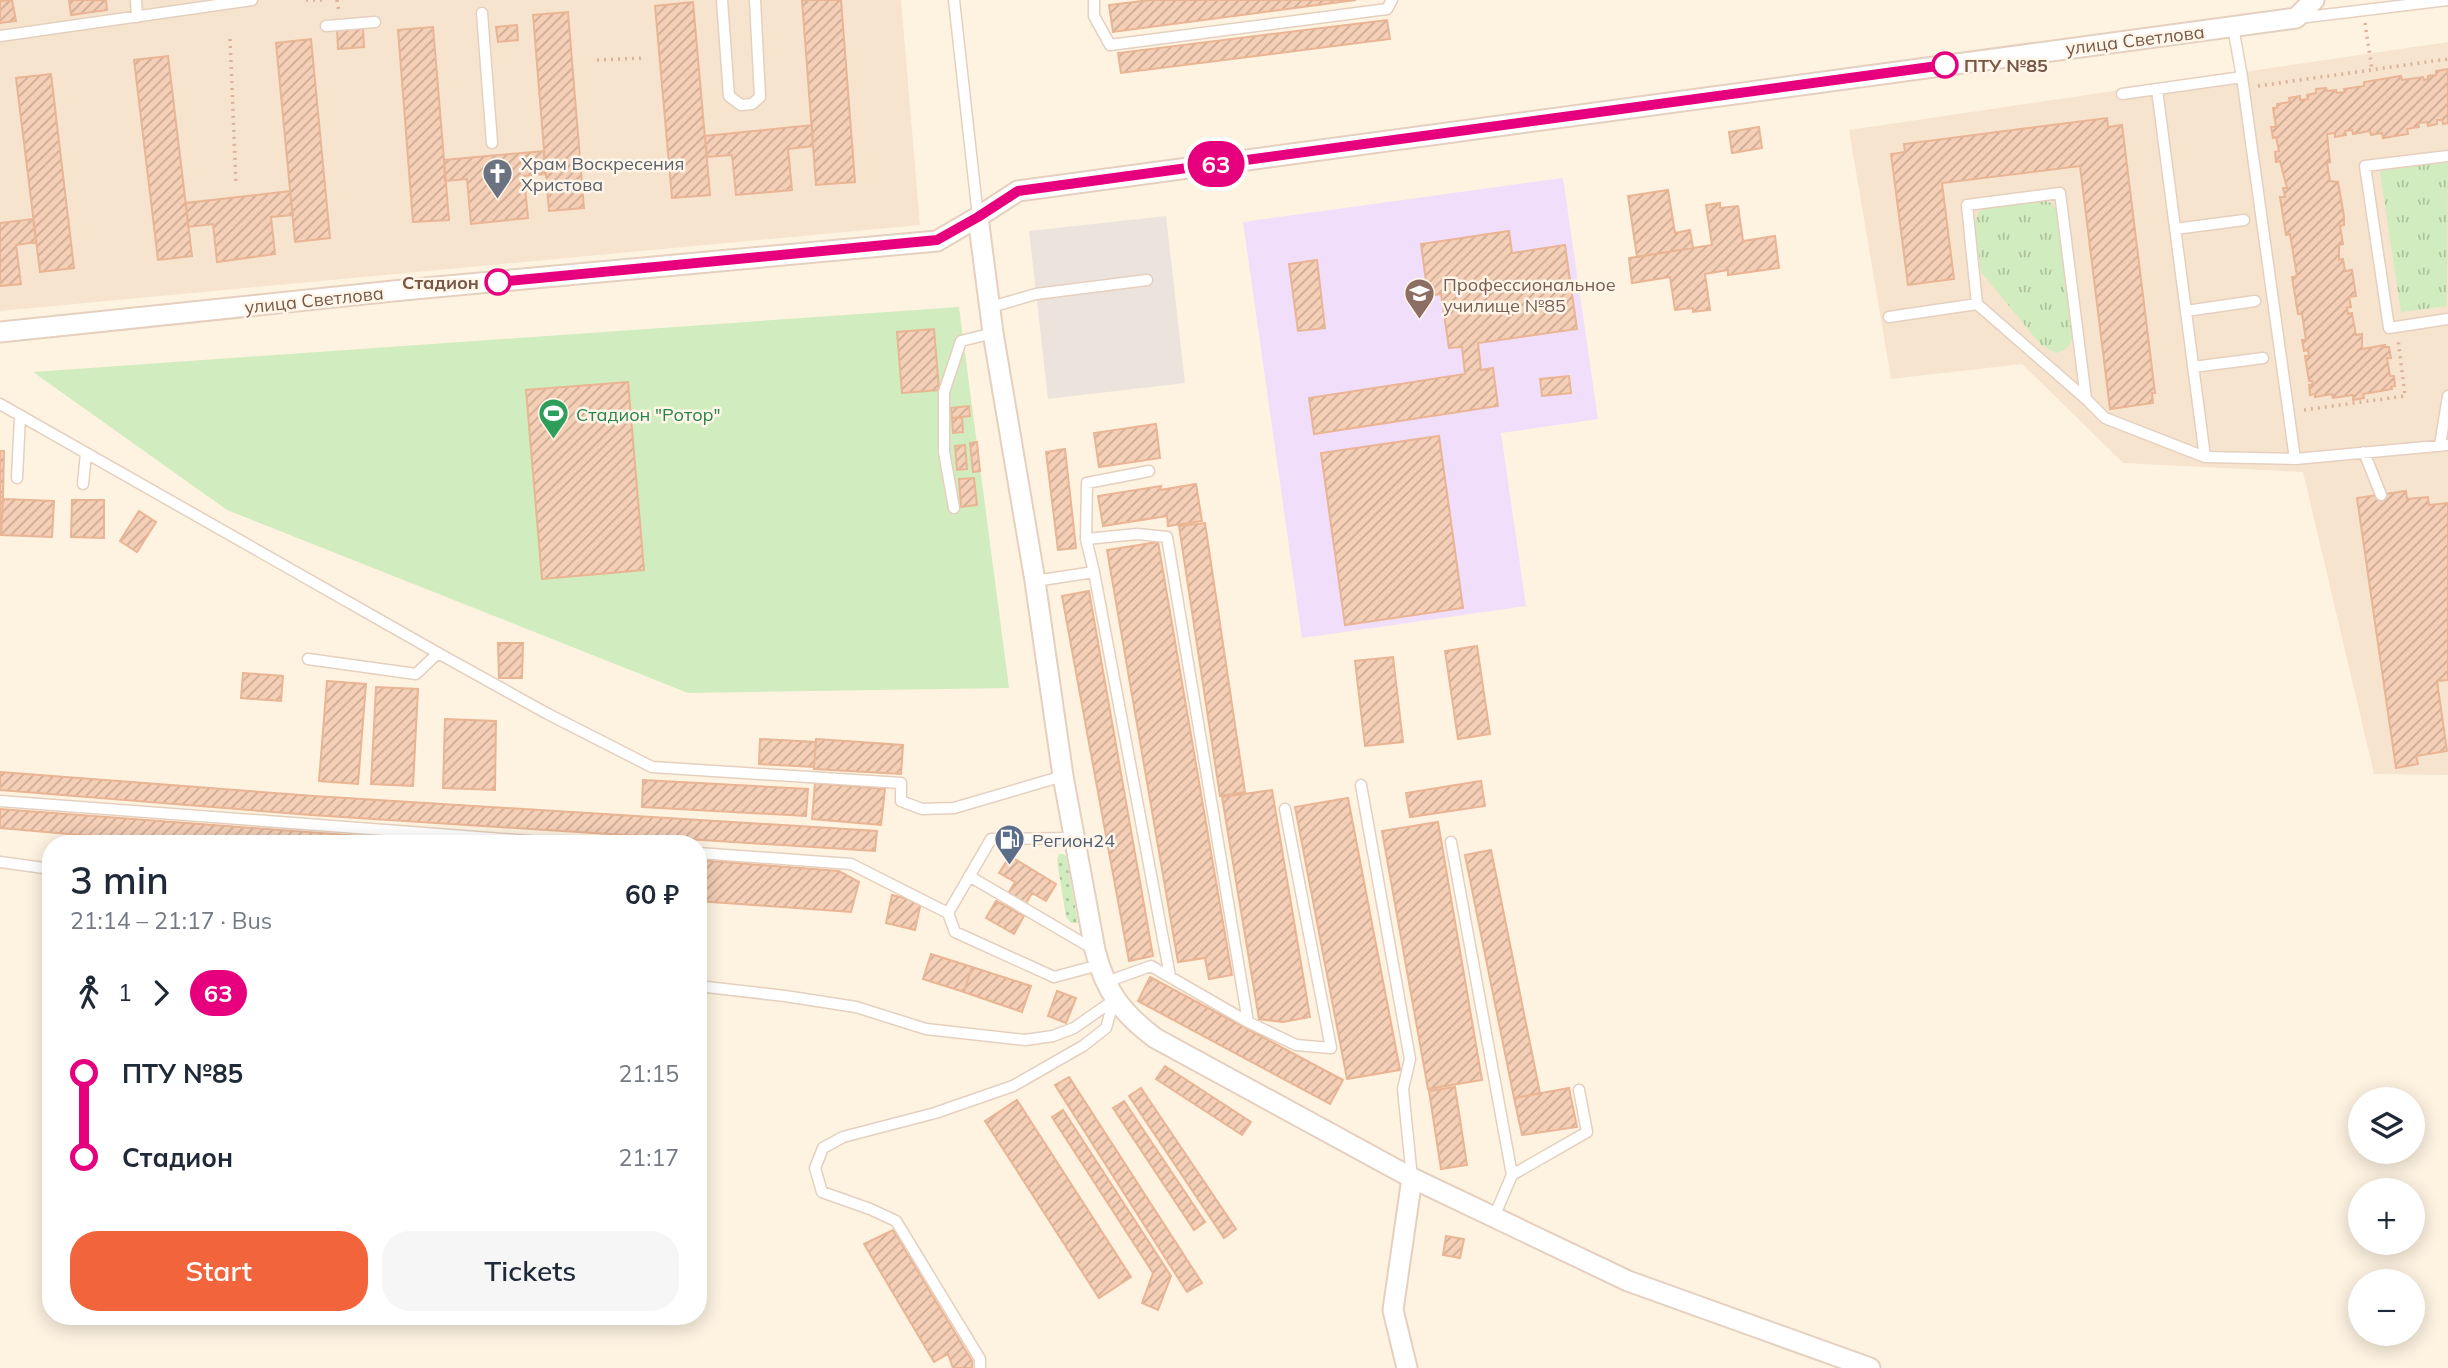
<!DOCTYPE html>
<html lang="en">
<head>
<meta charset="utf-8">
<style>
	:root { --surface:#fff; --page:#f6f6f7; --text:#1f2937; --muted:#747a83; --accent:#f2643c }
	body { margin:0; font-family:Mulish,sans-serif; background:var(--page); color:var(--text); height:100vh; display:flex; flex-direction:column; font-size:26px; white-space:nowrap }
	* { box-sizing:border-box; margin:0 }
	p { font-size:23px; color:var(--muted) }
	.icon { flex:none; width:38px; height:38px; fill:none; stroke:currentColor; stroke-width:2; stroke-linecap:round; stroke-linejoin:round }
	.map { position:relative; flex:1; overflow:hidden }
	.side { position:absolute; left:42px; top:835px; width:665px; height:490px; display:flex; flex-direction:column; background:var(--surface); border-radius:28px; box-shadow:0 4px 18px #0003 }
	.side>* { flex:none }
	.badge { padding:0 14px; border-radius:23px; font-size:24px; line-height:46px }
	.controls { position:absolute; left:2348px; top:1087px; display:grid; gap:14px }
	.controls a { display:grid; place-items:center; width:77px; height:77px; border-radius:50%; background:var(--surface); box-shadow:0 4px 18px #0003; font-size:35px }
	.map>.badge { position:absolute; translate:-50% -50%; box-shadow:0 0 0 4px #fff }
	.legs { display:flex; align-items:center; gap:10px; height:77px; padding:0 28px; font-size:23px }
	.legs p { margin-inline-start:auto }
	.head { display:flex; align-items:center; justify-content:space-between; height:119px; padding:0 28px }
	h1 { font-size:38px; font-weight:600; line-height:52px }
	.primary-button { display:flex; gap:14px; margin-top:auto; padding:14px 28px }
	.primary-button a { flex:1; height:80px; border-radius:28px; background:var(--accent); color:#fff; font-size:28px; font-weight:600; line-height:80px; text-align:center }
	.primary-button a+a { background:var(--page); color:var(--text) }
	ul { padding:0 28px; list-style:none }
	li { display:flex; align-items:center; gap:24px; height:84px; font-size:26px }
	li i { display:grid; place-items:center; width:10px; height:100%; margin:0 9px; background:currentColor }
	li i::after { content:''; width:18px; height:18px; margin:-9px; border:5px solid; border-radius:50%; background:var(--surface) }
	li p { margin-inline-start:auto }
	li:first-child i { background:linear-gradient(#0000 50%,currentColor 0) }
	li:last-child i { background:linear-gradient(currentColor 50%,#0000 0) }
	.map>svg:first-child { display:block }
	.residential { fill:#f6e4cf }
	.industrial { fill:#ece4dc }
	.education { fill:#f0defa }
	.grass { fill:url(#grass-dots) }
	.park { fill:url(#park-tufts) }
	.pitch { fill:#d1ecbe }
	.building { fill:url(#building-hatch); stroke:#e9b595; stroke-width:2 }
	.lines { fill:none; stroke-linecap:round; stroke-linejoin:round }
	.service-casing { stroke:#e5d0bf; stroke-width:13 }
	.minor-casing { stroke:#e5d0bf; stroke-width:23 }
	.path { stroke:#dab399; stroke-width:3.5; stroke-dasharray:2 5; stroke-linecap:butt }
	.service { stroke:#fff; stroke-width:10 }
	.minor { stroke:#fff; stroke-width:19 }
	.line-1-casing { stroke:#fff; stroke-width:16 }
	.line-1 { stroke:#e6007e; stroke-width:10 }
	.stop-1-dot { fill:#fff; stroke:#e6007e; stroke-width:3.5 }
	.labels { text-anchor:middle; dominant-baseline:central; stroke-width:5; stroke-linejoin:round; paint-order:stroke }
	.street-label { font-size:18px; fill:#775746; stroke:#fff6e9 }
	.stop-label { font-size:18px; font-weight:bold; fill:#775746; stroke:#fff6e9; text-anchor:start }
	.worship-label { font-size:18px; fill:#5b616d; stroke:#fff6e9; text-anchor:start }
	.education-label { font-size:18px; fill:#785e54; stroke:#fff6e9; text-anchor:start }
	.leisure-label { font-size:18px; fill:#27864d; stroke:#fff6e9; text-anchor:start }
	.service-label { font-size:18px; fill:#4e5e75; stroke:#fff6e9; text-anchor:start }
</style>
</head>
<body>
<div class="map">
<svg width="2448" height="1368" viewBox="0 0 2448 1368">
	<defs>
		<pattern id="grass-dots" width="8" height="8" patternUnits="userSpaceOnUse" patternTransform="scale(1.75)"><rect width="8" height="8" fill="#d1ecbe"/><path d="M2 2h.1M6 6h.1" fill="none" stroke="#aec29c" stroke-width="1.8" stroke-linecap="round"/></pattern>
		<pattern id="park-tufts" width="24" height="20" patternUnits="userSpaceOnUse" patternTransform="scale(1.75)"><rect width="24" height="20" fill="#d1ecbe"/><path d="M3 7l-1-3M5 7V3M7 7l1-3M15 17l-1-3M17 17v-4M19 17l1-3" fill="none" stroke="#aec29c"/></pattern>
		<pattern id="building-hatch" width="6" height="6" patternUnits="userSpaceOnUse" patternTransform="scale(1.75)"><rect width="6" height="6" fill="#f5cfb6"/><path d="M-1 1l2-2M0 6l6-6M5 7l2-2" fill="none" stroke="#cbab96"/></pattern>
	</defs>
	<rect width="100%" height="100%" fill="#fef3e1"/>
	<path class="residential" d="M0 0H901L920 225 0 311Z
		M2448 42V775L2374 774 2303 472 2123 463 2022 364 1891 379 1849 130Z"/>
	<path class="industrial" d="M1166 216 1185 383 1048 399 1029 231Z"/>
	<path class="education" d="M1563 178 1598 419 1501 433 1526 606 1302 638 1243 222Z"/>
	<path class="grass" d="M1059 854H1063L1066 856 1078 923H1071L1066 917 1057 860Z"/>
	<path class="park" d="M2448 161 2447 306 2401 312 2380 171Z
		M2044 200 2053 204 2059 213 2073 335C2071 346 2066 350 2056 353L2041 345 1981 272 1975 222 1978 213 1986 206Z"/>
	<path class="pitch" d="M959 307 1009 688 688 693 227 510 33 372Z"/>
	<path class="building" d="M12 0 16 21 0 23V1Z
		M69 0H106L107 10 71 15Z
		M802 0H841L855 182 816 185Z
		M1150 0H1356L1113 32 1109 5Z
		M693 2 710 195 672 198 655 6Z
		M568 12 584 208 549 211 533 15Z
		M1387 20 1390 39 1121 73 1118 53Z
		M517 25 518 40 498 42 496 27Z
		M433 27 449 220 413 222 398 30Z
		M363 28 364 47 338 49 337 30Z
		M311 39 330 238 295 242 276 43Z
		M168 56 192 256 158 260 134 60Z
		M2448 69V123L2443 124 2442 120H2437V124L2428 126 2427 122 2418 123 2419 127 2407 129 2408 134 2383 138 2382 133 2371 135 2370 131 2353 134 2352 130 2345 131 2346 135 2335 137V133L2327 134 2330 162 2327 163 2330 181 2338 182 2344 216V225L2340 226 2343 244 2339 245V260L2343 259 2345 271 2352 270 2356 296 2349 297 2351 307 2347 308 2348 314 2352 313 2356 335 2362 334V349L2385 345V347H2389L2391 358H2387L2390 376H2394L2395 386 2391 387 2392 389 2363 394 2364 398 2353 400V395L2333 398 2332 394 2315 397V394L2310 395 2309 385 2313 384 2312 381H2309L2305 356H2309L2308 350 2304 351 2302 340H2306L2302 314H2298L2292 277 2297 276 2290 234 2286 235 2280 197H2285L2283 188H2287L2280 161 2276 162 2275 152 2279 151 2276 137 2273 138 2271 127H2276L2273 108H2277V104L2290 102 2289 98 2300 96V100L2308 99 2307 95 2316 93V89L2326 88 2327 91 2336 90 2337 93 2345 92 2344 89 2364 86V82L2401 76 2402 80 2423 77 2424 80 2428 79V76L2436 75V71Z
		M51 74 74 268 40 272 16 78Z
		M2107 118 2108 127 2122 125 2155 393H2152L2153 403 2110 409 2080 166 1942 183 1954 279 1908 285 1891 154 1905 152 1904 144Z
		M812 125 813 146 788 149 792 190 736 195 732 155 707 157 705 136Z
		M1759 127 1762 148 1732 153 1729 132Z
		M544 151 545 174 524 176 528 218 471 224 467 179 445 181 444 160Z
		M1668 190 1675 233 1690 230 1693 248 1637 257 1628 196Z
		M290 191 293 215 271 217 275 254 217 262 213 224 188 227 186 203Z
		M1720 203V208L1738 206 1743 241 1775 236 1779 268 1728 275V270L1705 274 1710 310 1693 312V308L1675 310 1670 277 1632 283 1629 258 1712 245 1706 205Z
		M33 219 36 242 16 245 21 284 0 286V223Z
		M1509 231 1512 253 1565 245 1577 329 1478 343 1481 370 1493 368 1498 406 1314 434 1309 398 1465 374 1462 347 1449 348 1441 294 1428 296 1421 244Z
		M1317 260 1325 328 1298 331 1289 264Z
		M934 329 939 390 902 393 897 332Z
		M1569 376 1571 393 1542 396 1540 379Z
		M628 382 644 570 542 579 526 390Z
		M969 406 970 416 952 418 951 408Z
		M962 417 963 432 953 433 952 418Z
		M1156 424 1160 458 1099 467 1094 433Z
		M1439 436 1463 608 1345 625 1321 453Z
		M977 442 980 471 973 472 970 443Z
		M965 445 967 469 957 470 955 446Z
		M1065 449 1076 548 1058 550 1046 452Z
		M0 451H4L3 497H0Z
		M974 478 977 505 961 507 959 479Z
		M1196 484 1202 521 1168 526 1167 516 1103 526 1098 496 1161 486 1160 490Z
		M2406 491 2407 499 2428 497 2429 505 2448 503V680L2437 681 2447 751 2416 756 2418 764 2396 768 2357 498Z
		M0 497H3L1 535H0Z
		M3 499 54 501 52 537 1 535Z
		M72 500H104V538L71 537Z
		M139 511 156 522 137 552 120 541Z
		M1205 523 1245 792 1220 796 1179 526Z
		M1158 542 1232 975 1209 979 1205 958 1178 962 1107 550Z
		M1089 591 1153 956 1129 961 1062 596Z
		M498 643H523L522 678H499Z
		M1477 646 1490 734 1458 739 1445 651Z
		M1393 657 1403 742 1365 746 1355 661Z
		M243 673 283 676 281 701 241 698Z
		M327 681 366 684 358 784 319 781Z
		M376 687 418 689 413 786 371 784Z
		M445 719 496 721 495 790 443 788Z
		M760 739 816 742 814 767 759 764Z
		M816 739 903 745 901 774 814 769Z
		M0 772 314 796 877 831 875 851 311 815 0 790Z
		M643 780 808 789 806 816 642 807Z
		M1481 781 1485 806 1410 817 1406 793Z
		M815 783 885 789 881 825 812 819Z
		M1272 790 1310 1017 1283 1022 1259 1019 1222 797Z
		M1348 798 1400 1070 1347 1079 1295 807Z
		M0 809 468 844H183L0 828Z
		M1438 822 1482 1080 1428 1089 1382 831Z
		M94 838 143 844H93Z
		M1491 850 1540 1093 1514 1098 1465 855Z
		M1010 856 1056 884 1046 901 1032 893 1020 914 1002 904 1015 882 999 873Z
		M698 860 839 871 859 882 851 912 698 901Z
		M892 895 921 902 915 930 886 923Z
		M996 901 1024 916 1014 934 986 918Z
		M931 954 972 967 964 992 923 979Z
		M972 967 1031 986 1022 1012 964 992Z
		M1150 977 1343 1080 1330 1104 1138 1001Z
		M1057 991 1076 998 1066 1023 1048 1016Z
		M1165 1066 1251 1122 1242 1135 1156 1079Z
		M1069 1077 1202 1283 1187 1292 1055 1085Z
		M1455 1087 1467 1165 1441 1169 1429 1091Z
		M1141 1088 1236 1229 1224 1238 1129 1096Z
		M1569 1088 1577 1127 1522 1135 1514 1098Z
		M1017 1100 1131 1277 1099 1298 985 1121Z
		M1124 1101 1205 1222 1194 1230 1113 1108Z
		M1063 1110 1171 1276 1158 1310 1142 1303 1153 1273 1052 1117Z
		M893 1230 972 1361V1368H953L948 1354 934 1362 864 1244Z
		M1446 1236 1464 1239 1460 1258 1443 1255Z"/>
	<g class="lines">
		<defs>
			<path id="service" d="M136 0 137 17
				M722 0 729 96 741 105 752 104 760 97 755 0
				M954 0 978 217
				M1094 0V16L1110 45 1387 9 1392 0
				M482 13 492 143
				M2299 18 2448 0
				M326 26 375 22
				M0 36 252 0
				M2242 77 2295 459 2448 445
				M2157 90 2205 457
				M2122 94 2242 77 2233 27
				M2448 156 2365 166 2389 328 2448 319
				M2175 229 2244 220
				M1977 304 1967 205 2060 193 2086 399
				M991 307 1036 294 1147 280
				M2186 311 2255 301
				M1889 317 1977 304 2086 399 2105 418 2205 457 2295 459
				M2193 367 2263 358
				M0 404 438 653
				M2440 445 2448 396
				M2364 452 2381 495
				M17 478 20 416
				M83 484 86 453
				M954 508 944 452V392L961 341 993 333
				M1086 539 1137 534 1167 537 1248 1022 1151 966 1106 982
				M1094 572 1170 976
				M1035 581 1094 572 1086 539 1087 483 1149 471
				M308 659 416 674 438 653 546 713 652 767 901 783V801L922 809 954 808 1063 776
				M1361 785 1410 1059 1403 1089 1412 1178
				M0 801 571 844
				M1451 842 1512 1175 1494 1217
				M698 853 851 864 948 913 955 932 1054 977 1099 965
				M0 862 51 869
				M969 876 1095 950
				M948 913 991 839 1075 838
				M698 986 785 996 856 1007 926 1029 1025 1040 1053 1036 1074 1028 1114 1000
				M1248 1022 1296 1045 1331 1048 1285 809
				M1512 1175 1587 1132 1579 1090
				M980 1368V1359L896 1221 870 1209 822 1192 815 1168 823 1148 843 1137 935 1113 1013 1086 1083 1046 1106 1028 1114 1000"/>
			<path id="minor" d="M978 217 993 333 1035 581 1063 776 1095 950C1105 991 1122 1013 1155 1038L1412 1178 1628 1281 1870 1368
				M0 332 403 290 937 241 978 217 1018 191 2296 18 2314 0
				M1407 1368 1393 1310 1412 1178"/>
		</defs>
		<use href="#service" class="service-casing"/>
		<use href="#minor" class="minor-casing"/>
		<path class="path" d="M306 0H327
			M337 0 339 12
			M2365 23 2372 70
			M230 39 236 183
			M597 60 646 58
			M2258 86 2448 59
			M2304 410 2405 396 2398 339"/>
		<use href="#service" class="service"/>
		<use href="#minor" class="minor"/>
	</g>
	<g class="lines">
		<defs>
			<path id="line-1" d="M498 282 937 240 978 217 1018 191 1945 65"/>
		</defs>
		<use href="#line-1" class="line-1-casing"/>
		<use href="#line-1" class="line-1"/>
	</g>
	<defs>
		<symbol id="church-pin" viewBox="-11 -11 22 30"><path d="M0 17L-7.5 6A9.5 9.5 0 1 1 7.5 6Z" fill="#6b7280" stroke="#fff6e9"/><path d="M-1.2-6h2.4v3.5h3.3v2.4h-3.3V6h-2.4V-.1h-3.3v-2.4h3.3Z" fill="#fff"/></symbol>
		<symbol id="university-pin" viewBox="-11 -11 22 30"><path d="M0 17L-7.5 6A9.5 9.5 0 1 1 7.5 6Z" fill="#8d6e63" stroke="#fff6e9"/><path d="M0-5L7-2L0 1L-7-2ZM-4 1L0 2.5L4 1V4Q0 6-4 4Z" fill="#fff"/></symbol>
		<symbol id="stadium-pin" viewBox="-11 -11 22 30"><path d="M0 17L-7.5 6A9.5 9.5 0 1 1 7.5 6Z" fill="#2e9e5b" stroke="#fff6e9"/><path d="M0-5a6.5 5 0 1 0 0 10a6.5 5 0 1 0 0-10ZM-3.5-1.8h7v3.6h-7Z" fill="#fff"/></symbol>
		<symbol id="fuel-pin" viewBox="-11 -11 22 30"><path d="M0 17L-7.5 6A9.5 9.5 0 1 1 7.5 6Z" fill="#5c6f8a" stroke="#fff6e9"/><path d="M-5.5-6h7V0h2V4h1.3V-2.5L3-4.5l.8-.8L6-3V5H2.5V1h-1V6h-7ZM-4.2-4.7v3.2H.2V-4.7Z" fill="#fff"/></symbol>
	</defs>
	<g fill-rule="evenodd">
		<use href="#church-pin" x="480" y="156" width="35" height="47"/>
		<use href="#university-pin" x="1402" y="276" width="35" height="47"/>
		<use href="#stadium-pin" x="536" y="396" width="35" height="47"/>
		<use href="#fuel-pin" x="992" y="822" width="35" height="47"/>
	</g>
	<g class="stop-1-dot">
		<circle cx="1945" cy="65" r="12"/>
		<circle cx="498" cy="282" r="12"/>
	</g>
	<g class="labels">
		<g class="street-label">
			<text transform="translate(2135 40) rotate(-7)">улица Светлова</text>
			<text transform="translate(314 300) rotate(-6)">улица Светлова</text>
		</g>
		<g class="stop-label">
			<text x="1964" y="65">ПТУ №85</text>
			<text x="479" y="282" text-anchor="end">Стадион</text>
		</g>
		<g class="worship-label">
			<text x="521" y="163">Храм Воскресения<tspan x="521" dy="21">Христова</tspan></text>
		</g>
		<g class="education-label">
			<text x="1443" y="284">Профессиональное<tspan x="1443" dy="21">училище №85</tspan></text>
		</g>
		<g class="leisure-label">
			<text x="576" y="414">Стадион "Ротор"</text>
		</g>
		<g class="service-label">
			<text x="1032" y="840">Регион24</text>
		</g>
	</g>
</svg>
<div class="controls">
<a><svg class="icon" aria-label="layers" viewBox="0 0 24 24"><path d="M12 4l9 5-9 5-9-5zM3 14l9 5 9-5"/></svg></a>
<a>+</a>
<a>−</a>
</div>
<b class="badge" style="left:1216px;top:164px;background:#e6007e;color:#fff">63</b>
<section class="side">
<div class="head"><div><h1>3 min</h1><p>21:14 – 21:17 · Bus</p></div><b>60 ₽</b></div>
<div class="legs"><svg class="icon" aria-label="walk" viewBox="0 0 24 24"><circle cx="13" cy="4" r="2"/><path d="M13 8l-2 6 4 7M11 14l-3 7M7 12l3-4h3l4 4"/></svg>1<svg class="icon" aria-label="forward" viewBox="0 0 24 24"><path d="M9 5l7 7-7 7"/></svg><b class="badge" style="background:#e6007e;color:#fff">63</b></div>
<ul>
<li><i style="color:#e6007e"></i><b>ПТУ №85</b><p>21:15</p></li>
<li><i style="color:#e6007e"></i><b>Стадион</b><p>21:17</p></li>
</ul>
<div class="primary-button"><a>Start</a><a>Tickets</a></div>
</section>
</div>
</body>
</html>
